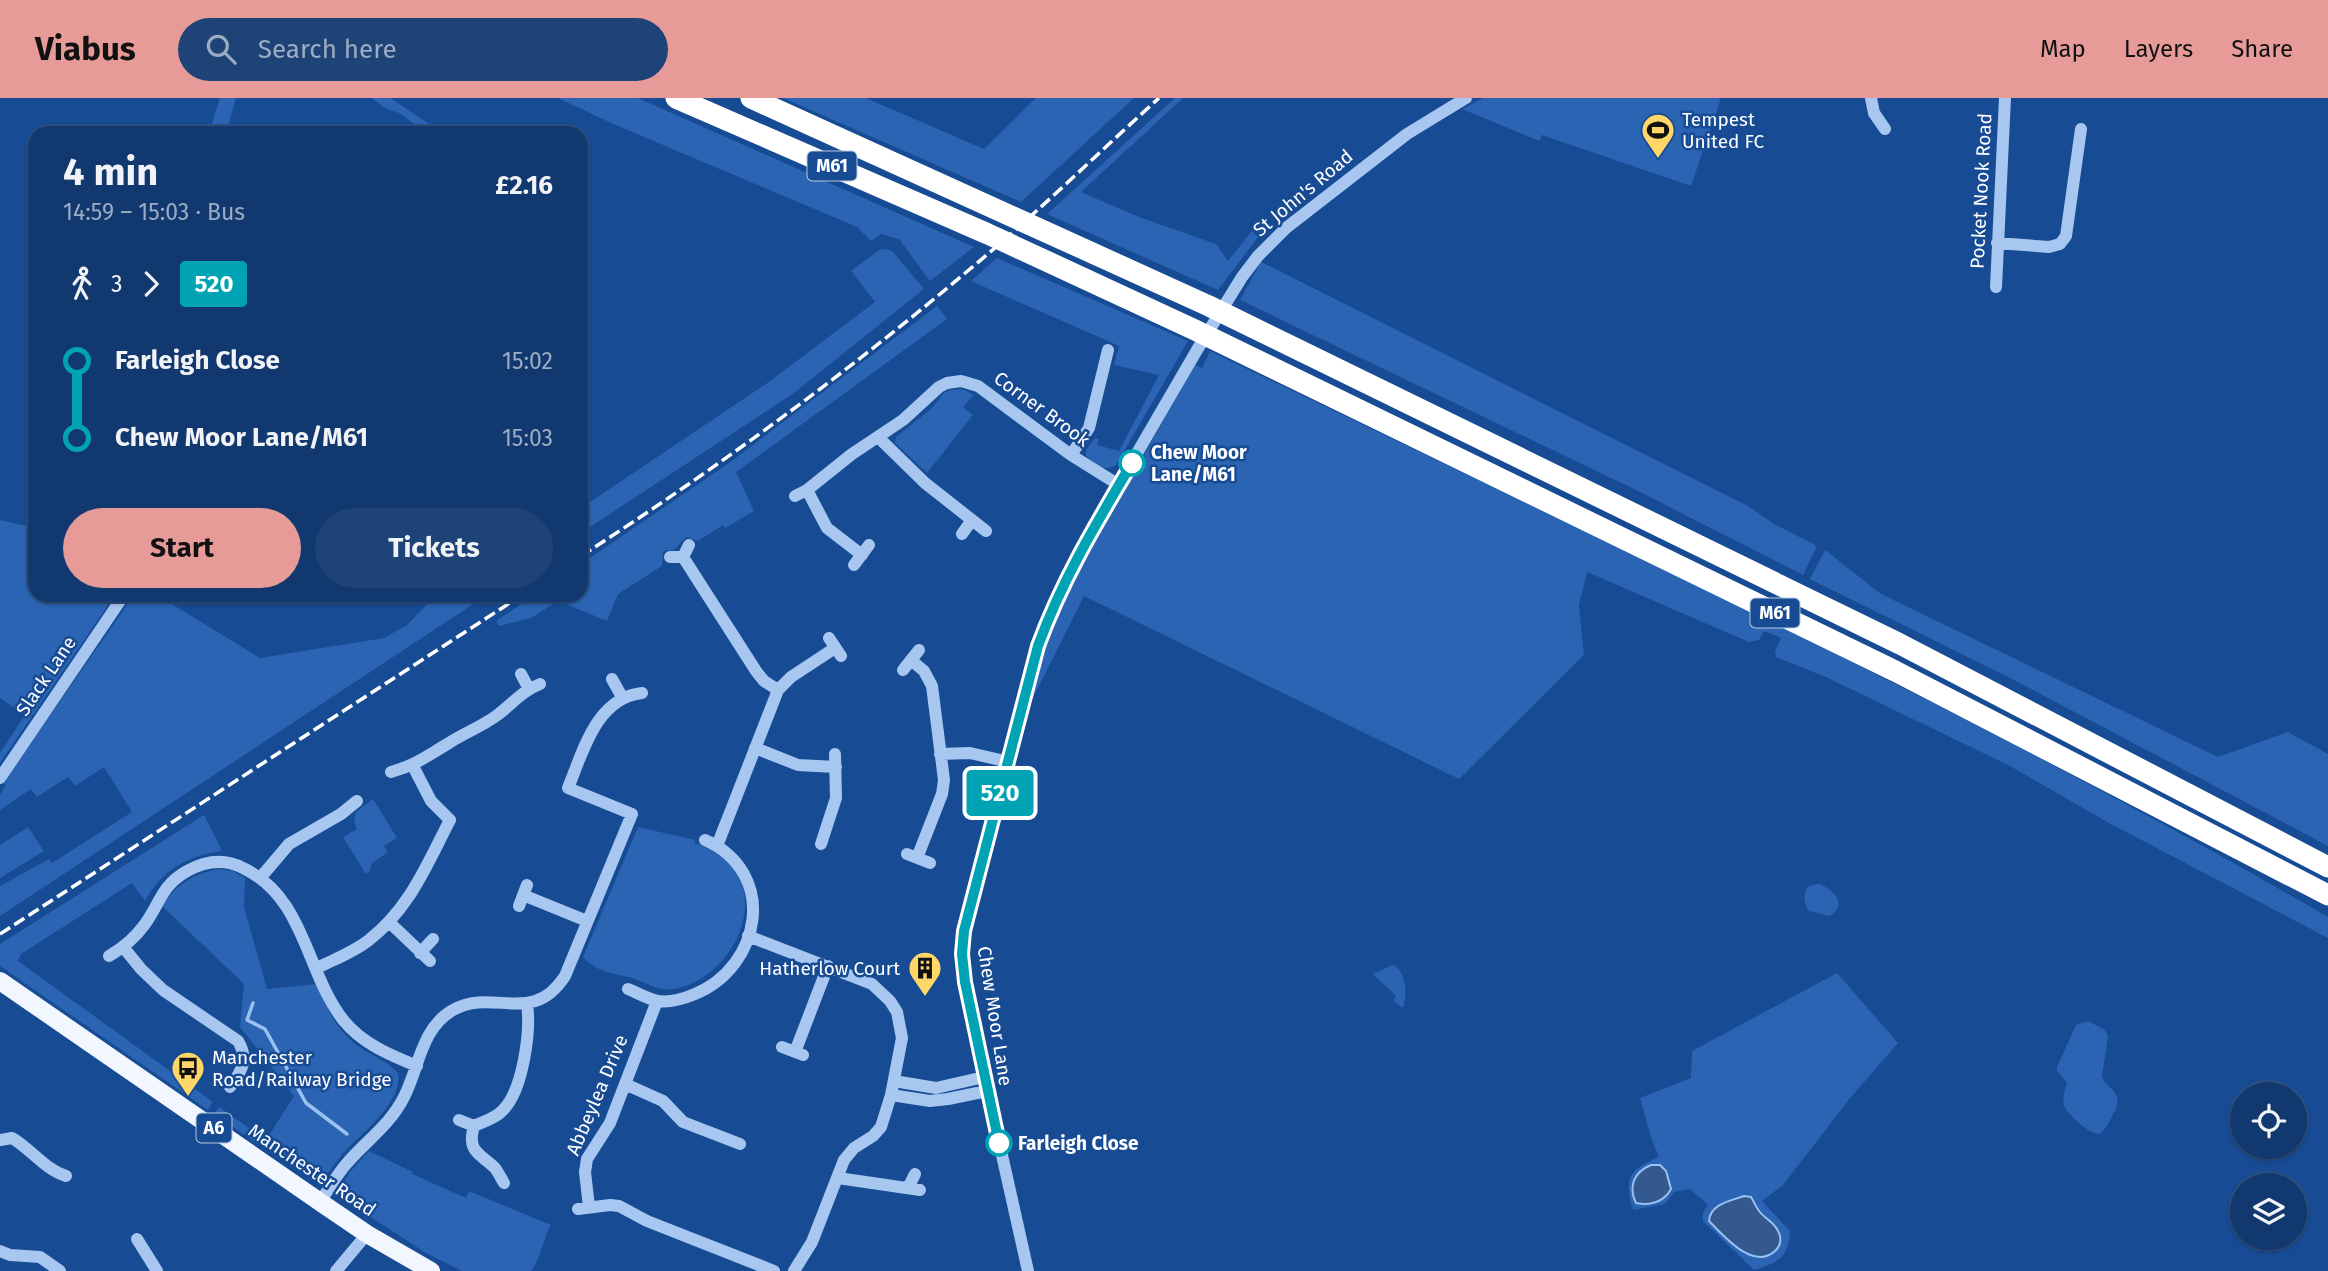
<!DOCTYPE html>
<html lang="en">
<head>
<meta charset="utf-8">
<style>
	:root { --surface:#11386f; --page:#1e4377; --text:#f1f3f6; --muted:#9cacc3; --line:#305282; --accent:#e69b98 }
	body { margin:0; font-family:"Fira Sans",sans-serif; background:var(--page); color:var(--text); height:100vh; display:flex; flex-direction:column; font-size:26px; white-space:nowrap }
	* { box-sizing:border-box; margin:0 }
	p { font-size:23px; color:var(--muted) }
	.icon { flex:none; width:38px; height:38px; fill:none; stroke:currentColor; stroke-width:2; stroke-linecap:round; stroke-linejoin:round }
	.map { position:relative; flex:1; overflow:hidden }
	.sheet { position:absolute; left:28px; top:28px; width:560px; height:476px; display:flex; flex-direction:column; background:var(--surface); border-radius:21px; box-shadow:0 2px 5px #0004,0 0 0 2px var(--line) }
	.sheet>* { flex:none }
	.badge { padding:0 14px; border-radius:5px; font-size:24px; line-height:46px }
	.tools { position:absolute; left:2230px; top:984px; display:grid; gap:14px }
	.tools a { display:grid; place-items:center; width:77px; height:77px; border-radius:50%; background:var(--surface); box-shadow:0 2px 5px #0004,0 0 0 2px var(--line); font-size:35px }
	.map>.badge { position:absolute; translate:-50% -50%; box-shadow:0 0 0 4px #fff }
	.legs { display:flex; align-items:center; gap:10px; height:77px; padding:0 35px; font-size:23px }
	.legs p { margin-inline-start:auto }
	.head { display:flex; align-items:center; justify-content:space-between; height:119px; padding:0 35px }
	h1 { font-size:38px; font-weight:700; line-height:52px }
	.action { display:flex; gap:14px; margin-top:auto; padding:14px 35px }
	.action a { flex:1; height:80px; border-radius:42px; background:var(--accent); color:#111; font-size:28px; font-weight:700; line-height:80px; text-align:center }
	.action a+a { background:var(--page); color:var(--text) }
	ul { padding:0 35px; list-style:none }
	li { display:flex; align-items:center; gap:24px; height:77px; font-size:26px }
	li i { display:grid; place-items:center; width:10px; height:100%; margin:0 9px; background:currentColor }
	li i::after { content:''; width:18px; height:18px; margin:-9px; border:5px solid; border-radius:50%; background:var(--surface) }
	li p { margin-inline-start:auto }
	li:first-child i { background:linear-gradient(#0000 50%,currentColor 0) }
	li:last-child i { background:linear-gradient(currentColor 50%,#0000 0) }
	header { display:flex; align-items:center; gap:42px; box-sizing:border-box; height:98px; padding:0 35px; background:var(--accent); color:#111 }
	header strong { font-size:33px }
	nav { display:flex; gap:38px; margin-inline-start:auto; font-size:24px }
	.search { width:490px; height:63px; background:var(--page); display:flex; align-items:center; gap:18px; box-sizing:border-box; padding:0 24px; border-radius:38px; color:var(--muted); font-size:26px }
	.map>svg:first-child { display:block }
	.green { fill:#2a64b2; fill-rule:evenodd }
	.water { fill:#33598e; stroke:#9ac1f3; stroke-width:2 }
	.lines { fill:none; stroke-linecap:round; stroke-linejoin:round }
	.stream { stroke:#9ac1f3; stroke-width:3.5 }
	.minor { stroke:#a7c7f1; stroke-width:12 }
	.major { stroke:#f1f6ff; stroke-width:18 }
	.highway { stroke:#fff; stroke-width:21 }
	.rail { stroke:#fff; stroke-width:3.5; stroke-dasharray:12 5; stroke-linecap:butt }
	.line-1-casing { stroke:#fff; stroke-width:16 }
	.line-1 { stroke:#00a3b4; stroke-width:10 }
	.stop-1-dot { fill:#fff; stroke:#00a3b4; stroke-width:3.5 }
	.labels { text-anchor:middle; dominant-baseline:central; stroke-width:5; stroke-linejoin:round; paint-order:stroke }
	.shield { fill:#174b94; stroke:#b9c9df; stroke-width:2 }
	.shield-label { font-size:18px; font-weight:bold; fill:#fff }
	.poi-label { font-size:19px; fill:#fff; stroke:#174b94; text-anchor:start }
	.street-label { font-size:19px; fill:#fff; stroke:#174b94 }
	.stop-label { font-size:19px; font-weight:bold; fill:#fff; stroke:#174b94; text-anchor:start }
</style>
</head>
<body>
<header>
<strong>Viabus</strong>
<div class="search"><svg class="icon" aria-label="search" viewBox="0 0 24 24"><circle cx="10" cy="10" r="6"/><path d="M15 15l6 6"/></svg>Search here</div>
<nav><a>Map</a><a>Layers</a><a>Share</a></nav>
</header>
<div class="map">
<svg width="2328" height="1173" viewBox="0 0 2328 1173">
	<rect width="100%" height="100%" fill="#174b94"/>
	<path class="green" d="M220 0H236L226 35H209Z
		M371 0H390L443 35H427L399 15 387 11Z
		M558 0H638L974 149 930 183 899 141 881 136 871 143 857 129 611 25Z
		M783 0H866L984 51 1036 0H1134L1021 104Z
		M1175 0H1183L1081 94 1139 119 1216 146 1228 163 1252 133 1258 139 1218 192 1047 116Z
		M1483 0H1721L1691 88 1542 37 1539 43 1462 11Z
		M886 151 892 153 924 191 794 295 581 435V410L766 286 875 204 851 173 879 152Z
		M997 160 1188 243 1116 367C1103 375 1096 365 1086 358V352L1095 340 1099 341 1097 347 1119 353 1159 277 1114 267 1119 248 971 183Z
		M1261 164 1748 408 1774 426 1817 448 1803 477 1636 392 1240 202Z
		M937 208 947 221 736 374 754 413 725 430 723 427 698 443 686 439 674 452 663 453 662 468 618 496 607 523 558 503 531 520 499 528 496 523 535 497H581V466L729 365Z
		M1210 253C1586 435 1967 609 2328 819V840L2109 725 2010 668 1828 580 1776 559 1775 553 1781 540 1764 533 1759 542 1749 544 1587 474 1579 507 1584 557 1459 681 1084 498 1031 604 1044 552 1069 489 1136 370 1139 371 1146 358 1144 357 1195 267 1202 270Z
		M962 291 974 297 963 309 973 317 927 375 895 345 896 339 931 311 944 295 950 292Z
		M0 422 35 430V497H115L0 665V655L25 617 0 600Z
		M1825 452 1881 496 2218 659 2288 634 2328 656V748L2014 582 1810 481Z
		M134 497H157L260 560 384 540 407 527 436 497H487L0 818V788L49 761 52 765 132 714 104 669 75 688 68 679 37 699 31 691 0 712V697L6 687 3 685Z
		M373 701 397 740 384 748 388 754 372 765 370 773 366 776 343 739 357 731 354 724 356 714Z
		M204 717 222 753C188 757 162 772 145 803L132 785 21 856 18 863 213 1004 208 1012 0 868V846Z
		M28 729 44 753 0 780V747Z
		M638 729 695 742 694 745C710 751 724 758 734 772 766 816 723 884 674 891 657 894 645 883 628 879 614 876 595 873 583 859Z
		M218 771 233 773 245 780 244 809 267 891 317 886C326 910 338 935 361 950 373 958 388 964 398 975 404 1002 361 1037 344 1054 337 1062 332 1073 323 1079L316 1080 309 1077 277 1053 258 1046 214 1016 219 1009 266 1042 294 998 240 929 244 886 162 808C176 787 193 776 218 771Z
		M1819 786C1834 792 1848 806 1830 818L1809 813C1804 803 1802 797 1809 788Z
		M1392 867 1396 868C1407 881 1407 894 1403 910L1393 903 1396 898 1373 876Z
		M1837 875 1898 945 1851 999 1783 1087 1762 1103 1790 1133C1789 1160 1777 1165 1754 1172L1703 1123V1114L1708 1107 1690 1091 1674 1094 1665 1106 1633 1112C1623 1080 1630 1071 1659 1059L1651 1039 1640 1000 1691 980 1692 953ZM1753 1102 1761 1116 1773 1125 1779 1149 1766 1160Z
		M2088 923 2105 932 2108 938 2102 978C2104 987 2115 990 2117 1000 2119 1007 2114 1014 2111 1021 2108 1025 2105 1032 2101 1035 2093 1040 2065 1015 2064 1007 2062 1000 2065 991 2067 985L2057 973V969L2076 927Z
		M369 1053 413 1074 412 1076 466 1100 469 1093 551 1127C543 1140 540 1164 531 1173H462L426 1155 346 1103 341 1089 349 1075Z"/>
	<path class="water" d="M1651 1067H1660L1666 1073 1671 1091C1664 1104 1650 1108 1636 1105 1628 1088 1634 1074 1651 1067Z
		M1744 1098 1751 1099C1754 1104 1756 1109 1759 1113 1765 1121 1774 1124 1778 1133 1782 1140 1781 1148 1775 1153 1753 1173 1724 1138 1709 1123 1710 1106 1730 1103 1744 1098Z"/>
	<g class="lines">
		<path class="stream" d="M253 905 247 922 265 931 306 1005 347 1036"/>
		<path class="minor" d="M1871 0 1874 15 1885 31
			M1997 145 2049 149 2060 146 2066 138 2081 31
			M1996 189 2005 0
			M878 339 925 385 986 433
			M1071 357 1089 330 1108 252
			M807 392 827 430 862 457
			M795 398 807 392 852 356 903 322 939 289 947 285 961 283 978 288 1071 357 1119 387
			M962 436 972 422
			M670 459H683L689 447
			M683 459 756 573 764 583 778 592 717 748
			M854 467 869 447
			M829 540 841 558
			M911 562 924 573 932 588 944 682 942 696 917 760
			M903 572 919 552
			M521 576 529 591
			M612 581 622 599
			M778 592 791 579 835 550
			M755 650 798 667 836 669
			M940 656 970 655 1009 664
			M391 674C416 667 427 658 449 645 464 635 481 629 496 618 511 607 522 593 540 586
			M0 680 124 497
			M821 746 836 700 835 656
			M907 756 930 765
			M261 779 289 746 341 716 357 703
			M523 797 587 823
			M519 808 527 787
			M389 824 430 863
			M748 838 872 886 890 903 897 914 902 940 891 997 881 1029 873 1038 854 1050 844 1062 812 1144 794 1173
			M124 850 141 871 163 892 238 943C249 961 242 973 230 989
			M420 855 433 841
			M109 858C123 850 135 840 145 826 160 805 162 787 187 773 205 763 224 760 243 770 306 800 305 874 344 923 363 946 390 957 417 968
			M317 870C335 861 354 854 369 842 410 810 427 766 450 722L431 703 413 668
			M628 891C638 895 648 901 658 903 671 905 683 901 695 896 761 869 779 775 705 742
			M782 949 803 957
			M795 954 828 868
			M894 983 936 990 984 979
			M625 986 663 1003 683 1024 740 1046
			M891 997 930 1003 948 1001 987 993
			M459 1022 474 1028
			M0 1042 12 1040C31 1051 44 1071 66 1078
			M838 1080 920 1092
			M504 1085C501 1080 498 1074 495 1070 481 1056 466 1054 474 1028 484 1023 495 1021 503 1012 523 992 531 933 527 906
			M908 1090 915 1076
			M320 1104C329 1091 337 1076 348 1064 367 1042 390 1027 404 999 419 970 421 930 453 912 494 889 532 929 565 878L632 716 568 690C583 654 596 600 642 595
			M589 1109 585 1074 587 1061 610 1025 657 903
			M578 1111 610 1107 619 1108 647 1123 774 1173
			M137 1141 157 1173
			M0 1153 10 1157 40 1159 60 1173
			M336 1173 367 1136
			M1028 1173 973 928 962 856 964 833 1009 664 1024 598 1049 518 1076 460 1197 252 1242 179 1258 158 1286 130 1407 36 1466 0"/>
		<path class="major" d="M0 883 320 1104 367 1136 431 1173"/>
		<path class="highway" d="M676 0 988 136 1195 232 1895 573 2328 797
			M751 0 1209 208 1900 546 2328 769"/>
		<path class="rail" d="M581 458C716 371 847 275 970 171 1035 117 1096 57 1159 0
			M0 836 522 497"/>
	</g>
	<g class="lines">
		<defs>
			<path id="line-1" d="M999 1045 965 884 962 856 964 833 1038 548C1062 482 1097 424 1132 365"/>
		</defs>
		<use href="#line-1" class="line-1-casing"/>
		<use href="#line-1" class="line-1"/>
	</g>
	<defs>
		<symbol id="stadium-pin" viewBox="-11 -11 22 30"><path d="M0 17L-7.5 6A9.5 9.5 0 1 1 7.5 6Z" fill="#ffd767" stroke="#174b94"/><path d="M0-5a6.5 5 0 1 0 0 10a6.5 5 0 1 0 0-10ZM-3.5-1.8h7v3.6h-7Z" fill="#111"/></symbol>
		<symbol id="building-pin" viewBox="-11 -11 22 30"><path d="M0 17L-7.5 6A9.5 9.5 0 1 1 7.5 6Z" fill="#ffd767" stroke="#174b94"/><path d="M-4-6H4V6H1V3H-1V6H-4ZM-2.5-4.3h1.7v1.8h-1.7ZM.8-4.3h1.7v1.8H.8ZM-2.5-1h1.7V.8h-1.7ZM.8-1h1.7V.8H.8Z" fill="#111"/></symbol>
		<symbol id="bus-pin" viewBox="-11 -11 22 30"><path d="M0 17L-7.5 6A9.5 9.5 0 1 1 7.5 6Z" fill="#ffd767" stroke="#174b94"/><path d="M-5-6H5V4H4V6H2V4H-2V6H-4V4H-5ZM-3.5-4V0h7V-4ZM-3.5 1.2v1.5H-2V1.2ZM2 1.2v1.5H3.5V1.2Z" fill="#111"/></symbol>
	</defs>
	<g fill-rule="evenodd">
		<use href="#stadium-pin" x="1639" y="13" width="38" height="52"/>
		<use href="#building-pin" x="906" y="851" width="38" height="52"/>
		<use href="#bus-pin" x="169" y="951" width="38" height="52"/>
	</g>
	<g class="stop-1-dot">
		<circle cx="1132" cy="365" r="12"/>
		<circle cx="999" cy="1045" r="12"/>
	</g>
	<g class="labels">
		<g class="shield">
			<rect x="807.5" y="53.5" width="49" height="29" rx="5"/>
			<rect x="1750.5" y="500.5" width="49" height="29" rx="5"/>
			<rect x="196.5" y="1015.5" width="35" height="29" rx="5"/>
		</g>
		<g class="shield-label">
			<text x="832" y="68">M61</text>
			<text x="1775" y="515">M61</text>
			<text x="214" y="1030">A6</text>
		</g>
		<g class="poi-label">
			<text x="1682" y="21">Tempest<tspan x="1682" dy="22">United FC</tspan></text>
			<text x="900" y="870" text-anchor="end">Hatherlow Court</text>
			<text x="212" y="959">Manchester<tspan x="212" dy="22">Road/Railway Bridge</tspan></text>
		</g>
		<g class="street-label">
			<text transform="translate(1981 93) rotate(-87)">Pocket Nook Road</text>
			<text transform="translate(1303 95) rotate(-40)">St John's Road</text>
			<text transform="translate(1042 311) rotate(36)">Corner Brook</text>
			<text transform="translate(46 578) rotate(-56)">Slack Lane</text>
			<text transform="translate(995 918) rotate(81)">Chew Moor Lane</text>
			<text transform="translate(597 997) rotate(-67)">Abbeylea Drive</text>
			<text transform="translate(312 1072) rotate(34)">Manchester Road</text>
		</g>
		<g class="stop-label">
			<text x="1151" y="354">Chew Moor<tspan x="1151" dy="22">Lane/M61</tspan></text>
			<text x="1018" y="1045">Farleigh Close</text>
		</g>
	</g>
</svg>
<div class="tools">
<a><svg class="icon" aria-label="locate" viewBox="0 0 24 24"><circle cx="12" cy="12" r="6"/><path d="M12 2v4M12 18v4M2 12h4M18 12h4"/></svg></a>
<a><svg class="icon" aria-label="layers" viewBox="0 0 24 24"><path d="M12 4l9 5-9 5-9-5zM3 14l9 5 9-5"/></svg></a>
</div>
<b class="badge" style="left:1000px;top:695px;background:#00a3b4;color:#fff">520</b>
<section class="sheet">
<div class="head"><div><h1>4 min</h1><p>14:59 – 15:03 · Bus</p></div><b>£2.16</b></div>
<div class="legs"><svg class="icon" aria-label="walk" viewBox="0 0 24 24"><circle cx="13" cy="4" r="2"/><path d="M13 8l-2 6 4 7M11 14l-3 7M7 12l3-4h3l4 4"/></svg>3<svg class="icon" aria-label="forward" viewBox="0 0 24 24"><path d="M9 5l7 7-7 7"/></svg><b class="badge" style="background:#00a3b4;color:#fff">520</b></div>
<ul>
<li><i style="color:#00a3b4"></i><b>Farleigh Close</b><p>15:02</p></li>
<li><i style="color:#00a3b4"></i><b>Chew Moor Lane/M61</b><p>15:03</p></li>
</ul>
<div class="action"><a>Start</a><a>Tickets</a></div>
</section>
</div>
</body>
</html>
